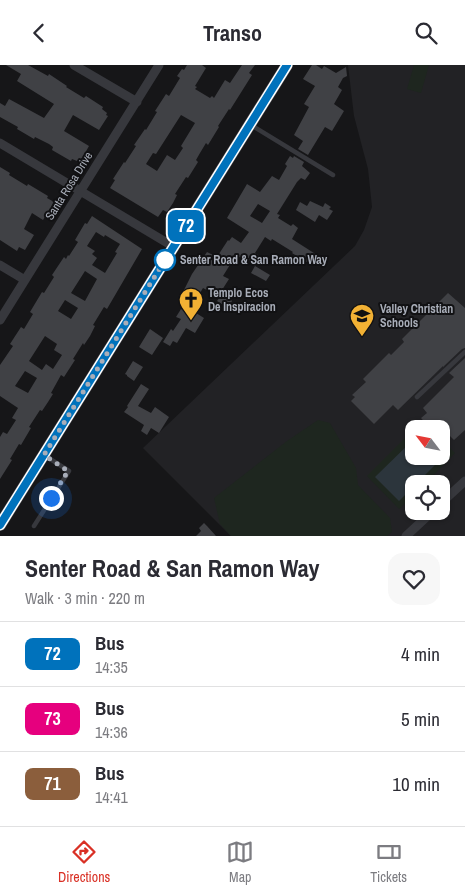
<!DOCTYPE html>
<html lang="en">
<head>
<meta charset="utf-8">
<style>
	:root { --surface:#fff; --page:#f7f7f7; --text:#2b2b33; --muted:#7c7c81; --line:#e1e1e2; --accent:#d93025 }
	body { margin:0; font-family:"Archivo Narrow",sans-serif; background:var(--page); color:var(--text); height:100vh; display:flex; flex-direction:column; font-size:19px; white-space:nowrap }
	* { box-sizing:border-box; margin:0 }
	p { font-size:16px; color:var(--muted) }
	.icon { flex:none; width:28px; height:28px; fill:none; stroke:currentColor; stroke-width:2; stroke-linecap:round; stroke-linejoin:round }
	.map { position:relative; height:471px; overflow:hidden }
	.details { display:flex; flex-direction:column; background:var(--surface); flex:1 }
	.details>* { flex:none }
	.badge { padding:0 10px; border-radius:8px; font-size:18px; line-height:32px }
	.needle { width:32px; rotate:302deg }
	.buttons { position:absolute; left:405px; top:355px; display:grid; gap:10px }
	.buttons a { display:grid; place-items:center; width:45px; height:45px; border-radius:10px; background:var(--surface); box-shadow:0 1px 4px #0004; font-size:25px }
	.you { position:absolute; width:25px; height:25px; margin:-12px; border:4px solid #fff; border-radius:50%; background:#1a73e8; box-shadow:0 0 0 8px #1a73e833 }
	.map>.badge { position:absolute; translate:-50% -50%; box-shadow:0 0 0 2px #fff }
	.round { display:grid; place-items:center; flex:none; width:52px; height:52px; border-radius:15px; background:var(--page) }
	.headline { display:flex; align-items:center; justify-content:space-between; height:85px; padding:0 25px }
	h1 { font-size:24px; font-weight:700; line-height:38px }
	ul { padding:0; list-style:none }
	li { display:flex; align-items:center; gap:15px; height:65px; padding:0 25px; border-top:1px solid var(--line) }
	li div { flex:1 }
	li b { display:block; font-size:19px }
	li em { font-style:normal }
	li .badge { min-width:55px; font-weight:700; text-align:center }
	header { display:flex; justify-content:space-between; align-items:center; height:65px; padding:0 25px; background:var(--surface); font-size:22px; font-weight:700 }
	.dock { display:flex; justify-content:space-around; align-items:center; height:70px; border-top:1px solid var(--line); background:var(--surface); font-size:14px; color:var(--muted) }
	.dock a { display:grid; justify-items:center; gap:2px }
	.dock .active { color:var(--accent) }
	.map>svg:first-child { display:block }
	.built { fill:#222225; fill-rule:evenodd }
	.green { fill:#1e261f }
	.water { fill:#2c353c }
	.building { fill:#404145; fill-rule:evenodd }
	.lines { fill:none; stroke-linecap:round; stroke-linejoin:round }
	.service { stroke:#37383d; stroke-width:4.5 }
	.minor { stroke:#37383d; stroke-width:9 }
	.secondary { stroke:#45474d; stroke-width:12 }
	.line-casing { stroke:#fff; stroke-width:11 }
	.line { stroke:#0072bc; stroke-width:8 }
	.walk { stroke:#a8adb8; stroke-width:5; stroke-dasharray:0 9 }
	.stop-dot { fill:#fff; stroke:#0072bc; stroke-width:2.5 }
	.labels { text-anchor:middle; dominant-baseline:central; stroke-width:4; stroke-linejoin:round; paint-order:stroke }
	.street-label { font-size:12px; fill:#a8adb8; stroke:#111113 }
	.stop-label { font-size:12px; font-weight:bold; fill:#a8adb8; stroke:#111113; text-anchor:start }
	.poi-label { font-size:12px; font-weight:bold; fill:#a8adb8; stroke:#111113; text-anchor:start }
</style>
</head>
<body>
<header><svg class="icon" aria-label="back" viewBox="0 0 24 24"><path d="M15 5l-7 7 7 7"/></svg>Transo<svg class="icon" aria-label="search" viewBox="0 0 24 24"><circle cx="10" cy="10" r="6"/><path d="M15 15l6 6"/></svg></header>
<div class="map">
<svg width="465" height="471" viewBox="0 0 465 471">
	<rect width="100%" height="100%" fill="#161618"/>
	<path class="built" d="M348 0H465V471H231L143 383 355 181 364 165 372 142 368 104 354 51ZM414 364H441V391H414ZM414 419H441V446H414Z"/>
	<path class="green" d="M414 0H429L421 28 407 24Z
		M318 355 330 358 356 403 358 420 390 453 392 467 387 471H231L220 459 214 433 287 376Z
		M414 364V391H441V374L455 388 425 419H414V430L399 444 367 411Z"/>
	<path class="water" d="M414 374V391H441V386L445 390 416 419H414V421L399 436 375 412Z"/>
	<path class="building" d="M6 0H28L48 11 49 9 67 21 66 22 84 33 86 31 103 42 102 44 107 48 106 50 108 51 99 65 73 50 64 66 89 81 80 97 78 95 77 96 72 94 71 96 52 85 53 82 49 79 35 72 34 74 17 64 18 62 0 52V38L5 41 9 34 44 53 54 39 17 16 21 9Z
		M187 0H202L206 3 195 21 197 22 195 24 210 33 212 31 214 33 225 15 230 18 242 0H255L249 8 252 10 230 45 229 44 218 61 219 62 208 80 206 78 200 88 196 95 198 97 188 113 186 112 175 129 177 130 173 138 167 147 163 145 158 152 110 123 115 115 113 114 124 97 125 98 136 81 134 80 145 64 146 65 157 47 155 46 166 29 169 31 180 13 177 11 182 4 184 5ZM181 50 195 58 181 81 183 83 175 95 167 90 157 106 146 99 153 88 156 89Z
		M312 0H316L322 4 324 1 336 8 346 2 347 11 343 13 338 22 342 25 334 39 344 46 332 66 325 62 308 90 298 84 303 76 294 70 309 42 304 39 315 21 303 14Z
		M290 91 293 93 294 91 304 97 302 101 310 108 305 115 301 113 297 117 277 149 280 150 278 153 291 161 293 159 298 163 292 174 317 190 310 199 292 188 293 187 272 174 271 176 265 172 255 188 261 192 255 201 236 190 223 211 229 214 222 225 232 231 230 234 232 236 228 243 217 236 220 232 203 223 197 233 184 225 192 209 207 187 217 192 228 175 229 176 232 172 241 178 249 167 227 153 247 119 260 127 272 111 279 115 287 101 285 99ZM258 139 270 146 262 158 250 151Z
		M0 102 10 108 9 110 27 121 28 119 48 131 47 133 54 137 43 155 32 148 24 164 34 170 25 185 19 182 17 186 0 175Z
		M310 136 323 142 325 138 331 142 329 144 333 146 327 155 319 150 315 157 296 145 300 137 307 141Z
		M92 151 142 184 107 244 104 242 93 260 95 261 90 271 84 280 83 278 73 294 75 295 64 312 61 310 51 328 53 329 48 337 42 346 40 345 29 362 31 363 21 380 19 379 10 394 12 395 0 414V372L3 367 7 369 16 355 12 353 18 343 0 331V300L13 281 10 279 21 262 24 264 33 249 30 247 42 227 44 228 54 212 52 210 64 192 66 194 68 190 69 191 78 177 75 175 85 158 87 159ZM96 167 104 172 105 170 120 179 115 187 117 188 105 208 92 200 97 193 92 189 95 186 87 181ZM85 206 97 214 85 236 71 228ZM65 235 78 243 71 254 58 246ZM45 271 57 279 54 285 62 290 53 304 46 299 42 305 29 296ZM25 306 37 313 28 328 15 321Z
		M255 201 270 210 266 216 251 208Z
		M448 228 465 243V283L462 284 443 302V301L398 345 393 340 374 359 351 336 355 332 352 330 366 317 363 314 389 288 391 290 404 277 402 274Z
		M188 243 204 253 195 268 186 263 177 278 173 276 170 281 163 277 171 264 173 266 181 254 176 252 181 244 185 247Z
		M150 264 163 273 152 290 139 282Z
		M465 293V365L454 375 449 370 441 377V364H431L421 353 427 348 423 343 454 312 449 308Z
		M133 296 143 302 134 316 127 311V310L125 309Z
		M141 319 149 324 138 341 151 348 155 342 169 352 159 368 151 363 147 370 141 366 144 360 124 347 128 342 127 341Z
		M204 458 207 461 216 471H196L201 466 199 463Z"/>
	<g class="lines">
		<path class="service" d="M251 60 333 110
			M417 332 465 287
			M34 461 69 406 44 390"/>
		<path class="minor" d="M74 0 137 37
			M0 78 174 182
			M0 200 25 215
			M0 255 159 0
			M441 438 465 416
			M406 471 433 446"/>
		<path class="secondary" d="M0 460 287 0"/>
	</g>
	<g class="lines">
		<defs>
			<path id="line" d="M0 460 287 0"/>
		</defs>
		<use href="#line" class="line-casing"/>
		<use href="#line" class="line"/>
		<path class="walk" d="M51 433 68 406 44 390 165 195"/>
	</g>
	<defs>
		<symbol id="church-pin" viewBox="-11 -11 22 30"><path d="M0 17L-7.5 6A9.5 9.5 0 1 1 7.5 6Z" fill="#f2b134" stroke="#111113"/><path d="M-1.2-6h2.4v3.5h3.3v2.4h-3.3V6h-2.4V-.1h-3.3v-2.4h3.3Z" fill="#111"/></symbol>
		<symbol id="school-pin" viewBox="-11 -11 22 30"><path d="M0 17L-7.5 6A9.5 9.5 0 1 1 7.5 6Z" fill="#f2b134" stroke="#111113"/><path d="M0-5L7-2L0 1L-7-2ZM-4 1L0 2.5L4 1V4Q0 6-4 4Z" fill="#111"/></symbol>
	</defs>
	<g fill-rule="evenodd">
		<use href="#church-pin" x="177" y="221" width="28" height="38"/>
		<use href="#school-pin" x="348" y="237" width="28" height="38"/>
	</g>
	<circle class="stop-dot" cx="165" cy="195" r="10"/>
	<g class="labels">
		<g class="street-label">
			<text transform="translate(69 121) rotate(-58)">Santa Rosa Drive</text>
		</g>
		<g class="stop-label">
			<text x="180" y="195">Senter Road &amp; San Ramon Way</text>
		</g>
		<g class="poi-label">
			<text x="208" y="228">Templo Ecos<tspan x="208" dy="14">De Inspiracion</tspan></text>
			<text x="380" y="244">Valley Christian<tspan x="380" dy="14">Schools</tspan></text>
		</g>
	</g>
</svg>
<div class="buttons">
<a><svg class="needle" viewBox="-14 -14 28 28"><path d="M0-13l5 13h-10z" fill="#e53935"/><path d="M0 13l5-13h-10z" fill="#7c7c81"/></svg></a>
<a><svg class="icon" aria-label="locate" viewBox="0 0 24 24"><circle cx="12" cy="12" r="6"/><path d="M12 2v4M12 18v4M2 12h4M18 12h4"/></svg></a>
</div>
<div class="you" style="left:51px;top:433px"></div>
<b class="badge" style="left:186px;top:161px;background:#0072bc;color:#fff">72</b>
</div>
<section class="details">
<div class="headline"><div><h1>Senter Road &amp; San Ramon Way</h1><p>Walk · 3 min · 220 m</p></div><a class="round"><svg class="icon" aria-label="heart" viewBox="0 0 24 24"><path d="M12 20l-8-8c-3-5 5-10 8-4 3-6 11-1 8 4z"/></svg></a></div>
<ul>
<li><span class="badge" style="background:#0072bc;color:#fff">72</span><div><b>Bus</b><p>14:35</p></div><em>4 min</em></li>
<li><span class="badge" style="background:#e6007e;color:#fff">73</span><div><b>Bus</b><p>14:36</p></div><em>5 min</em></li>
<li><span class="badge" style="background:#8b5e3c;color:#fff">71</span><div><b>Bus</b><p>14:41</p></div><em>10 min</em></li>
</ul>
</section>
<nav class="dock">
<a class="active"><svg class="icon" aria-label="directions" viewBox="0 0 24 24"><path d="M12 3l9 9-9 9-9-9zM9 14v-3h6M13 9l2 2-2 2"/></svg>Directions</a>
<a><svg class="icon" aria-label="map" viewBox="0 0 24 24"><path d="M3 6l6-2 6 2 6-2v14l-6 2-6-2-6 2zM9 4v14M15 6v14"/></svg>Map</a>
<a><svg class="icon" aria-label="tickets" viewBox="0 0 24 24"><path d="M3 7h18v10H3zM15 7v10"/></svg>Tickets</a>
</nav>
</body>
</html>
